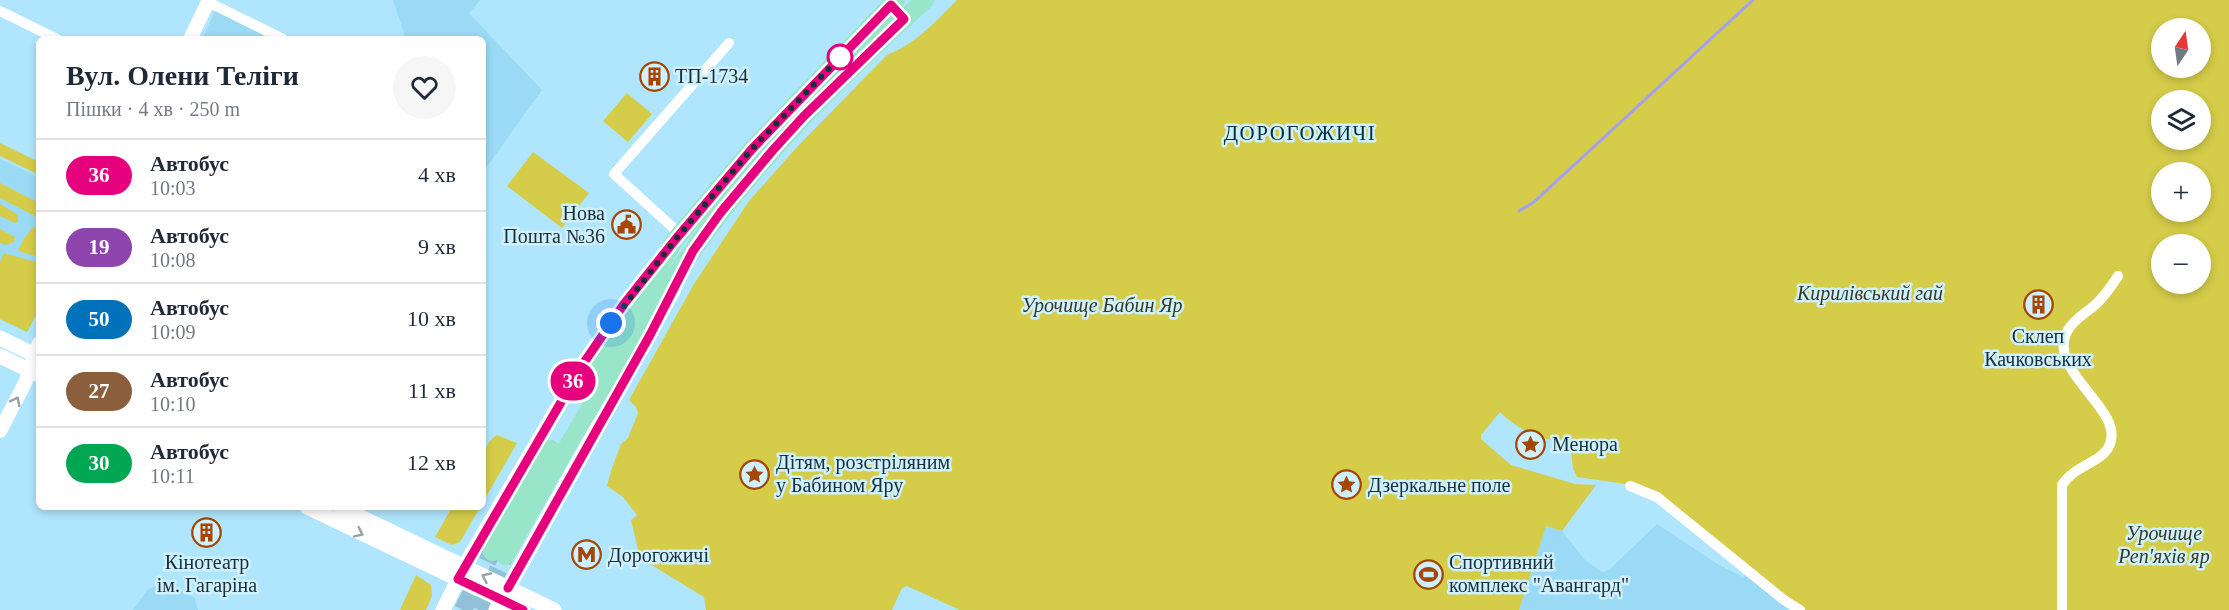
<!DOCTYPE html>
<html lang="uk">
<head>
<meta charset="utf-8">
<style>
	:root { --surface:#fff; --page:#f6f6f7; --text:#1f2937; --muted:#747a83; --line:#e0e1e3 }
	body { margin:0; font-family:Georgia,serif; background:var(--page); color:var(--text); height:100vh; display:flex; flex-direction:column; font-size:22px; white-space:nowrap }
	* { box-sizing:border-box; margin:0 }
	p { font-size:20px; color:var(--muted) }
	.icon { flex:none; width:33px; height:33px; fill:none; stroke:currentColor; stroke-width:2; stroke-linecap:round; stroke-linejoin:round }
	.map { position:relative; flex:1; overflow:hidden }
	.drawer { position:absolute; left:36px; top:36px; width:450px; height:474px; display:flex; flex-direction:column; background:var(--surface); border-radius:9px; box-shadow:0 3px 9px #0003 }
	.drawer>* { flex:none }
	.badge { padding:0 12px; border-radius:20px; font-size:21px; line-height:39px }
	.needle { width:39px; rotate:13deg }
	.tools { position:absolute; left:2151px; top:18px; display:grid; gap:12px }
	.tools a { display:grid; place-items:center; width:60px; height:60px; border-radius:50%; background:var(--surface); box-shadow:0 3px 9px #0003; font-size:30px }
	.you { position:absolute; width:30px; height:30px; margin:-15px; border:4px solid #fff; border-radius:50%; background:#1a73e8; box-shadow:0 0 0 9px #1a73e833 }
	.map>.badge { position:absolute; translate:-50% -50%; box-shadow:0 0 0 3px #fff }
	.round { display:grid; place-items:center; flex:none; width:63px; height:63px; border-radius:32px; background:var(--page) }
	.headline { display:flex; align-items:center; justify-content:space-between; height:102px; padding:0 30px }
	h1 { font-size:28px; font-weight:700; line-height:45px }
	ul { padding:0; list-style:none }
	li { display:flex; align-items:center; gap:18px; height:72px; padding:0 30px; border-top:2px solid var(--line) }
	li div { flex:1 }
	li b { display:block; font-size:22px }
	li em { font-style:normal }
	li .badge { min-width:66px; font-weight:700; text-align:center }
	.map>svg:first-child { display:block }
	.built { fill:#9adaf4 }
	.green { fill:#d5cc49; fill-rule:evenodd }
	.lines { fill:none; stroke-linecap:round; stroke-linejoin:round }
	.stream { stroke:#a49ff6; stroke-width:3 }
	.primary-tunnel { stroke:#91c1d6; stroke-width:18; stroke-dasharray:18 9; stroke-linecap:butt }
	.minor { stroke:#fff; stroke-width:10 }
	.tertiary { stroke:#fff; stroke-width:14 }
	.secondary { stroke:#fff; stroke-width:15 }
	.primary { stroke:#99e5c9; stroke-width:18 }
	.oneway { stroke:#98a1a5 }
	.line-casing { stroke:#fff; stroke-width:14 }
	.line { stroke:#e6007e; stroke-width:9 }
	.walk { stroke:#192f38; stroke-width:6; stroke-dasharray:0 10.8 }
	.stop-dot { fill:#fff; stroke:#e6007e; stroke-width:3 }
	.labels { text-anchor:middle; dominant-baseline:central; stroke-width:5; stroke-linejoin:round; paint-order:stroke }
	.poi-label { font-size:20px; fill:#192f38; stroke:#cff0fe; text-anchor:start }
	.park-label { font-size:20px; font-style:italic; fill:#393821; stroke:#cff0fe }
	.neighbourhood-label { font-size:21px; letter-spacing:1.5px; fill:#032f3d; stroke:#cff0fe }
</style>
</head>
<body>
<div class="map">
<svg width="2229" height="610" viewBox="0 0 2229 610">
	<rect width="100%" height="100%" fill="#afe6fd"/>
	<path class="built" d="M393 0H480L469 13 542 90 483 172V39H406Z
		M215 11 271 39H202Z
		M0 159 39 177V309L27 332 0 319Z
		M1657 524 1719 565 1743 577 1744 575 1792 610H1519L1546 526 1562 531 1585 560 1602 572 1609 570Z
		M167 584 194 597 198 610H133L148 589Z"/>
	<path class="green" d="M957 0H2229V610H1806L1633 485 1577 477 1573 469 1570 442C1544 442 1517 430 1500 412L1481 435V439L1511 465 1575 484 1596 485 1562 531 1546 526 1519 610H960L907 586 902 588 892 610H706L704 597 640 558 631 520 637 515 623 497 607 486 611 471 621 444 628 438 638 413 636 407 629 400 694 284 749 201 797 147 887 55C916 44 936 21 957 0ZM2162 28H2200V68H2162ZM2162 100H2200V140H2162ZM2162 172H2200V212H2162ZM2162 244H2200V284H2162Z
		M627 93 652 114 628 142 603 121Z
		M0 143 39 162V175L0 156Z
		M533 152 589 193 562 228 507 186Z
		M0 183 39 203V218L0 198Z
		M0 204 18 215V222L15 223 0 216Z
		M39 227V257L18 251 23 240 32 228Z
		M0 229 15 237 14 242 6 245 0 243Z
		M4 253 39 263V316L35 317 27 332 0 319V262Z
		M497 435 517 443 483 502C483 480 476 448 497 435Z
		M452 507H480L460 542 452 545 435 537Z
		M416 575 431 585 432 596 426 610H400Z"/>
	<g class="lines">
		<path class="stream" d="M1519 211 1534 202 1753 0"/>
		<path class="primary-tunnel" d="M463 610 492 552
			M479 610 505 556"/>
		<path class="minor" d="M208 2 283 39
			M0 11 57 39
			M680 234 614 174 729 43
			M1630 486 1657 497 1784 600 1800 610
			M2062 610V485C2074 465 2103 463 2110 444 2124 408 2044 370 2068 330 2074 319 2086 313 2095 305 2105 296 2111 287 2118 276"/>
		<path class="tertiary" d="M190 39 209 0
			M0 431 25 383 39 343"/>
		<path class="secondary" d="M0 338 39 357
			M0 356 39 375
			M307 507 523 610
			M340 507 554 610
			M443 610 468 560 585 361 647 275
			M496 610 674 289"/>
		<path class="primary" d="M583 395 675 240 752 149 896 0
			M492 552 551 449
			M505 556C572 437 639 318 723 210 783 133 853 65 925 0"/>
	</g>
	<defs><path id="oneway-chevron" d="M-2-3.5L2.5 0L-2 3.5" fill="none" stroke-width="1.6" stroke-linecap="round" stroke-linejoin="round" transform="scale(1.5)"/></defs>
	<g class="oneway">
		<use href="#oneway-chevron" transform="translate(16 401) rotate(-63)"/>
		<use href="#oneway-chevron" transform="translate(359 533) rotate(26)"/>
		<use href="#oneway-chevron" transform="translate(486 577) rotate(-155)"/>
	</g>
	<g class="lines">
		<defs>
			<path id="line" d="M508 588 650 335 693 251 721 212 773 150 804 116 904 19 891 5 752 149 675 240 624 304 585 361 458 579 523 610"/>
		</defs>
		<use href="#line" class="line-casing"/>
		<use href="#line" class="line"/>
		<path class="walk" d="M611 323 675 240 752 149 841 56 840 57"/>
	</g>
	<defs>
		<symbol id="building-ring" viewBox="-11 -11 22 22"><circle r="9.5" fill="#cff0fe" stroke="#a74503" stroke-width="1.5"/><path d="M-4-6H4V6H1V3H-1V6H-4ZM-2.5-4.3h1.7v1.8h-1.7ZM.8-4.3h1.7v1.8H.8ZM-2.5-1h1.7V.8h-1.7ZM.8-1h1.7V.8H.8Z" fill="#a74503"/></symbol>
		<symbol id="civic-ring" viewBox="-11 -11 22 22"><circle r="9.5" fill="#cff0fe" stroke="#a74503" stroke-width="1.5"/><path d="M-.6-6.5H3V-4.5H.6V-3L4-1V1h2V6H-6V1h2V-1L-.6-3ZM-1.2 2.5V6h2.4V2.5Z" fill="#a74503"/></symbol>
		<symbol id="sight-ring" viewBox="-11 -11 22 22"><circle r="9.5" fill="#cff0fe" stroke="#a74503" stroke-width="1.5"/><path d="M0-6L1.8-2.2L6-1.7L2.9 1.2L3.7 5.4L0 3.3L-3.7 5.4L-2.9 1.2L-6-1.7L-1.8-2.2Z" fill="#a74503"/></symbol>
		<symbol id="metro-ring" viewBox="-11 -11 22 22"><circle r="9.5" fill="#cff0fe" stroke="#a74503" stroke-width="1.5"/><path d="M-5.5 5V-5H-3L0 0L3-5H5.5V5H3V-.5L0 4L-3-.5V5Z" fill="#a74503"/></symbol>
		<symbol id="stadium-ring" viewBox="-11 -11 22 22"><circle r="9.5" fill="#cff0fe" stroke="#a74503" stroke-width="1.5"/><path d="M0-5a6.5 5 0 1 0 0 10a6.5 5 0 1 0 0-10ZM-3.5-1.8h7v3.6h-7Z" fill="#a74503"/></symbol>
	</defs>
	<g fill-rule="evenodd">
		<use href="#building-ring" x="638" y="60" width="33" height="33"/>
		<use href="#civic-ring" x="610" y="208" width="33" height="33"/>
		<use href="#building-ring" x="2022" y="288" width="33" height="33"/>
		<use href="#sight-ring" x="1514" y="428" width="33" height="33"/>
		<use href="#sight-ring" x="738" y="458" width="33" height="33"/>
		<use href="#sight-ring" x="1330" y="468" width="33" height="33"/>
		<use href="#building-ring" x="190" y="516" width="33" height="33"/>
		<use href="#metro-ring" x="570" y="538" width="33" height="33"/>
		<use href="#stadium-ring" x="1412" y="558" width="33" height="33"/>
	</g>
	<circle class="stop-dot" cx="840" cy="57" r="12"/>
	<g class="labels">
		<g class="poi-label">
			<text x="675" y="76">ТП-1734</text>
			<text x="605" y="213" text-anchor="end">Нова<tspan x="605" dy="23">Пошта №36</tspan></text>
			<text x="2038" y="336" text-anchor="middle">Склеп<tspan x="2038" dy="23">Качковських</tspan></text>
			<text x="1552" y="444">Менора</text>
			<text x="776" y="462">Дітям, розстріляним<tspan x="776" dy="23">у Бабином Яру</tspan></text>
			<text x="1368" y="485">Дзеркальне поле</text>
			<text x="608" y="555">Дорогожичі</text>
			<text x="207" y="562" text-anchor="middle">Кінотеатр<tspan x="207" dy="23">ім. Гагаріна</tspan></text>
			<text x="1449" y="562">Спортивний<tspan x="1449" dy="23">комплекс "Авангард"</tspan></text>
		</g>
		<g class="park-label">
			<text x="1870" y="293">Кирилівський гай</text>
			<text x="1102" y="305">Урочище Бабин Яр</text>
			<text x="2164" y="533">Урочище<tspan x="2164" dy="23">Реп'яхів яр</tspan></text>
		</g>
		<g class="neighbourhood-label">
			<text x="1300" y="133">ДОРОГОЖИЧІ</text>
		</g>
	</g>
</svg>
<div class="tools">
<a><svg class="needle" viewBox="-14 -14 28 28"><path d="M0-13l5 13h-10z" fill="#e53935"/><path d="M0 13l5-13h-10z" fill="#747a83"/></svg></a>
<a><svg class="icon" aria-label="layers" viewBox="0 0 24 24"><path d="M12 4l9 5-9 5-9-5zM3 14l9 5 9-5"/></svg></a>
<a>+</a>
<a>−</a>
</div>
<div class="you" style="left:611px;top:323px"></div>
<b class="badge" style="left:573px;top:381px;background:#e6007e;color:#fff">36</b>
<section class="drawer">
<div class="headline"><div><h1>Вул. Олени Теліги</h1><p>Пішки · 4 хв · 250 m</p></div><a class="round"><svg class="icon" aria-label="heart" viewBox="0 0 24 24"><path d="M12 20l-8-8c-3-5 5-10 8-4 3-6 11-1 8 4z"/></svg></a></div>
<ul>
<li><span class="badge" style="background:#e6007e;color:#fff">36</span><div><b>Автобус</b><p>10:03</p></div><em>4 хв</em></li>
<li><span class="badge" style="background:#8e44ad;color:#fff">19</span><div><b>Автобус</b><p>10:08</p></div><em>9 хв</em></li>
<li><span class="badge" style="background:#0072bc;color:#fff">50</span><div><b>Автобус</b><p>10:09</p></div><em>10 хв</em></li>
<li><span class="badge" style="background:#8b5e3c;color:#fff">27</span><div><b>Автобус</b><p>10:10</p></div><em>11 хв</em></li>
<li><span class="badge" style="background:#00a651;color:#fff">30</span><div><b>Автобус</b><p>10:11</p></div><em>12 хв</em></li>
</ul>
</section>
</div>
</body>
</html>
